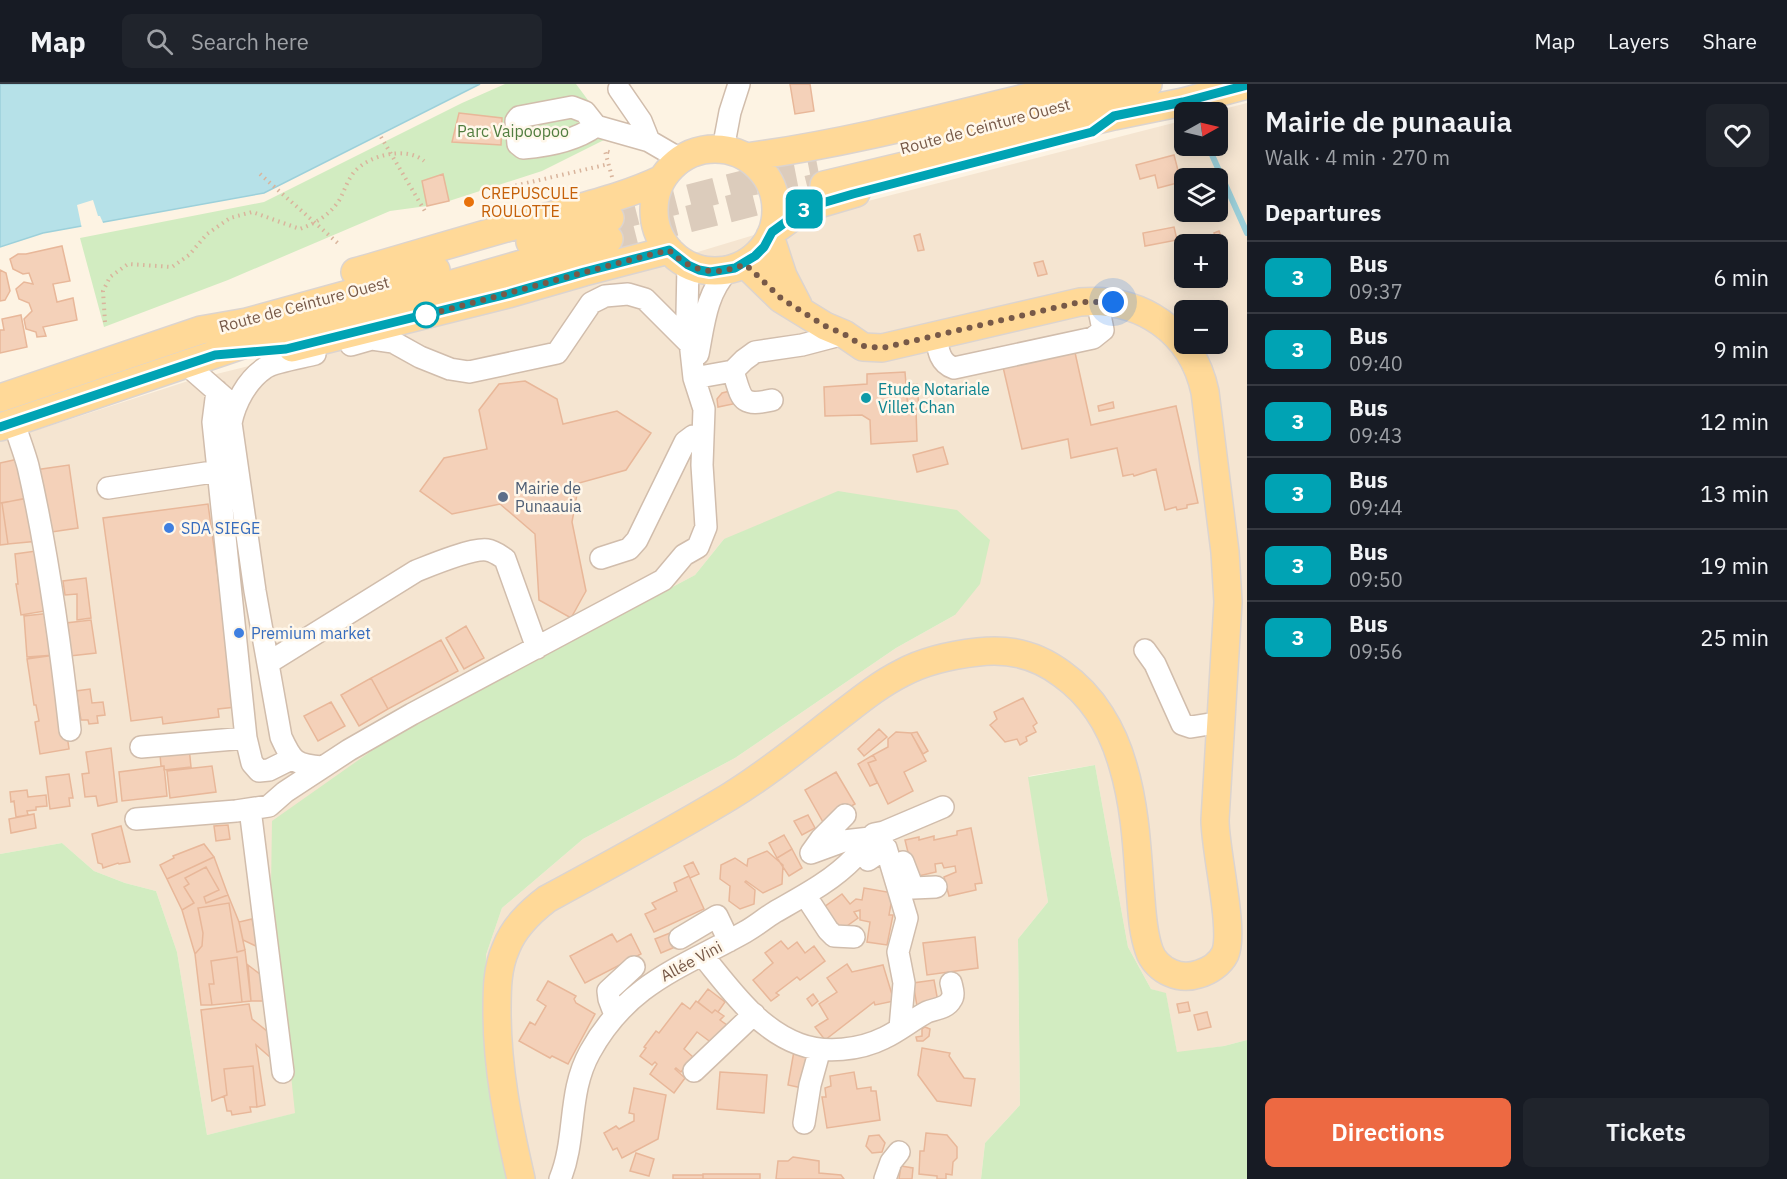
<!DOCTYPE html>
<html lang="en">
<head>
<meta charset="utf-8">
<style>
	:root { --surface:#171b24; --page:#20242c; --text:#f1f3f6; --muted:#9ea1a6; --line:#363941; --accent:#ed6942 }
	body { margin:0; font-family:"IBM Plex Sans",sans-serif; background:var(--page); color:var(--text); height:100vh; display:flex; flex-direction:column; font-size:22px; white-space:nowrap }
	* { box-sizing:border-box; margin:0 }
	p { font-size:20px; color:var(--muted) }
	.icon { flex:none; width:33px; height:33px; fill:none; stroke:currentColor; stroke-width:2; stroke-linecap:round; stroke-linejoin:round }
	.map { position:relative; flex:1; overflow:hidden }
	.sheet { display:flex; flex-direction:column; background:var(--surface); width:540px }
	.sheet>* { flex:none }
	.badge { padding:0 12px; border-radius:9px; font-size:21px; line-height:39px }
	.needle { width:39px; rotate:82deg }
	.fabs { position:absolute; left:1174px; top:18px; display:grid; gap:12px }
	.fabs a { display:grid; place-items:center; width:54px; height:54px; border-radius:9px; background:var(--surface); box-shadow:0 3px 15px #0003; font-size:30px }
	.you { position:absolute; width:30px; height:30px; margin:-15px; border:4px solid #fff; border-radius:50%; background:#1a73e8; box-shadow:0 0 0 9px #1a73e833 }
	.map>.badge { position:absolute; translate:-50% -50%; box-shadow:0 0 0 3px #fff }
	h2 { padding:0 18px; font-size:22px; line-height:54px }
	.round { display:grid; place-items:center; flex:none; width:63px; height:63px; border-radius:9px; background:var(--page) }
	.head { display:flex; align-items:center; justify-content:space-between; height:102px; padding:0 18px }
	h1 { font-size:28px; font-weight:600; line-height:45px }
	.action { display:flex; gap:12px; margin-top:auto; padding:12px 18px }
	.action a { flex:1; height:69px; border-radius:9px; background:var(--accent); color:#fff; font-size:24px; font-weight:600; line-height:69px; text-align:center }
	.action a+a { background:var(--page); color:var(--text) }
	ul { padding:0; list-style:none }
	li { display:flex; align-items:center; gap:18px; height:72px; padding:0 18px; border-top:2px solid var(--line) }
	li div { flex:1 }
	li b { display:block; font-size:22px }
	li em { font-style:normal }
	li .badge { min-width:66px; font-weight:700; text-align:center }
	header { display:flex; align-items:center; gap:36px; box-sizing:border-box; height:84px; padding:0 30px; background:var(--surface); border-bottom:2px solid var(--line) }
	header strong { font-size:28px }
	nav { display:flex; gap:33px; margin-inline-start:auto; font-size:21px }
	.search { width:420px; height:54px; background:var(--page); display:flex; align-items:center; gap:15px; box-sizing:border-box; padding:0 21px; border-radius:9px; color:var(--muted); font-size:22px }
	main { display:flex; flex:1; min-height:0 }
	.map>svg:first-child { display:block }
	.residential { fill:#f5e5d1; fill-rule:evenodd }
	.green { fill:#d2ecc1 }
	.water { fill:#b6e1e8; stroke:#9cd0da; stroke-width:1.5 }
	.pier { fill:#fdf3e3 }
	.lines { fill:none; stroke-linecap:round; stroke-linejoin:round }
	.stream { stroke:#9cd0da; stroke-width:6 }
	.building { fill:#f4d1b9; stroke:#e8b799; stroke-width:1.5 }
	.major-tunnel { stroke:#dcccbc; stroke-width:27; stroke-dasharray:27 14; stroke-linecap:butt }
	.minor-casing { stroke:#d1bdac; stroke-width:24 }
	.major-casing { stroke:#dcd4cf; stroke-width:30 }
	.path { stroke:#d9b49c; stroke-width:4; stroke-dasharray:1.5 4.5; stroke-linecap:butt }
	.minor { stroke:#fff; stroke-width:21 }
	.major { stroke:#ffd998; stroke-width:27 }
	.line-casing { stroke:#fff; stroke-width:14 }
	.line { stroke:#00a3b4; stroke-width:9 }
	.walk { stroke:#775948; stroke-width:6; stroke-dasharray:0 10.8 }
	.food-dot { fill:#e8710a; stroke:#fff7ea; stroke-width:2 }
	.stop-dot { fill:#fff; stroke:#00a3b4; stroke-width:3 }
	.culture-dot { fill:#0f9aa8; stroke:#fff7ea; stroke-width:2 }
	.service-dot { fill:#5c6f8a; stroke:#fff7ea; stroke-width:2 }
	.shop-dot { fill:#3f7fe0; stroke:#fff7ea; stroke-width:2 }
	.labels { text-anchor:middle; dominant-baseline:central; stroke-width:5; stroke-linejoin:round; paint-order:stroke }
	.street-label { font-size:16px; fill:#775948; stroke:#fff7ea }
	.park-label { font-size:16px; fill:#517d3f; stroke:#fff7ea }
	.food-label { font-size:16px; fill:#c56008; stroke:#fff7ea; text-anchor:start }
	.culture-label { font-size:16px; fill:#0d838f; stroke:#fff7ea; text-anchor:start }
	.service-label { font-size:16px; fill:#4e5e75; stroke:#fff7ea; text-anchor:start }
	.shop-label { font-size:16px; fill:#366cbe; stroke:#fff7ea; text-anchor:start }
</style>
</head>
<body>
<header>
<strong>Map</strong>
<div class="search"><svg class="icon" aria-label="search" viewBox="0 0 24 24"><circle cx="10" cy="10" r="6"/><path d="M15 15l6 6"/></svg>Search here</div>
<nav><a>Map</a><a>Layers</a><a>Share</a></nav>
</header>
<main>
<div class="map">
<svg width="1247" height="1095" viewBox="0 0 1247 1095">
	<rect width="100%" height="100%" fill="#fdf3e3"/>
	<path class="residential" d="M1247 19V956L1224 962 1177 969 1166 910 1151 905 1128 863 1095 681 1029 692 1048 818 1018 855 1020 1021 985 1059 981 1095H508L485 975 486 871 502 824 583 755 735 674 896 564 955 531 724 455 695 491 394 651 271 803 296 1029 207 1051 177 868 156 807 125 799 94 787 62 759 0 770V358L188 297 648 183 860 119 1185 36V62H1218V28H1212ZM1185 94H1218V128H1185ZM1185 160H1218V194H1185ZM1185 226H1218V260H1185Z"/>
	<path class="green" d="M505 0H576L614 51 542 87 449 117 427 122 390 127 228 196 104 243 80 154 264 118 462 19Z
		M838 407 957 426 990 456 980 500 955 531 896 564 735 674 583 755 502 824 486 871 485 975 508 1095H0V770L62 759 94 787 125 799 156 807 177 868 207 1051 295 1029 271 803 272 737 394 651 695 491 724 455Z
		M1095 681 1128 863 1151 905 1166 909 1177 968 1224 962 1247 956V1095H981L985 1059 1020 1021 1018 855 1048 818 1028 693Z"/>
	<path class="water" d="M0 0H480L264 109 43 149 0 163Z"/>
	<path class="pier" d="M93 116 98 132H100L104 141 82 145 77 121Z"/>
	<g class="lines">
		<path class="stream" d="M1208 62 1247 149"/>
	</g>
	<path class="building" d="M790 0H810L814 27 795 30Z
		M459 29 502 34 501 61 452 58Z
		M1174 71 1181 98 1158 104 1155 91 1140 95 1136 81Z
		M443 90 449 117 427 122 422 97Z
		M1174 143 1177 156 1145 162 1143 149Z
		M1219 147 1223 158 1218 160 1214 149Z
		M920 150 924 166 918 167 914 152Z
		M62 162 70 197 53 200 57 218 73 214 77 236 43 243 46 252 37 253 36 248 26 245 24 235 32 227 29 219 19 215 16 205 24 198 33 200 29 189 23 190 13 185 10 175 18 170H26Z
		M1043 177 1047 190 1038 192 1034 179Z
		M0 186 6 189 10 207 5 216 0 217Z
		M21 231 27 263 0 269V246H4L2 235Z
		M1074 264 1091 341 1176 322 1198 419 1187 421V424L1177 426 1176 423 1165 426 1156 385 1134 392 1133 390 1123 392 1117 364 1071 374 1068 355 1022 365 1003 283Z
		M905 288 908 326 916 325 917 357 871 360 870 336 862 331 825 332 824 303 867 300V290Z
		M525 297 557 315 563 340 617 327 651 349 626 386 579 399 572 438 586 507 571 534 539 516 535 450 500 420 452 430 420 407 444 374 487 365 479 326 499 300Z
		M917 300 919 325 908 326 906 301Z
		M730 307 733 320 718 323 717 315 722 309Z
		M1113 318 1114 324 1099 327 1098 322Z
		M943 363 948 380 917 388 913 371Z
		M23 374 30 414 0 419V379Z
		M69 381 78 444 45 449 35 386Z
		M32 413 39 457 8 460 2 419Z
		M0 419H2L8 460 0 461Z
		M208 420 236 623 218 625 219 633 163 640 162 633 131 637 103 434Z
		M36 467 51 526 21 531 16 500H18L15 470Z
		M86 494 91 534 77 536V510L65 511 63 497Z
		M51 529 55 571 27 573 24 532Z
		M91 536 96 569 70 572 66 539Z
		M466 542 484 574 464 585 446 554Z
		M441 556 458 587 388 625 371 594Z
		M55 571 69 665 40 670 35 638 39 637 36 621H34L27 575Z
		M371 594 388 625 359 642 341 611Z
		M90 605 92 619 103 618 105 631 97 632 98 639 89 640 88 636H81L76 607Z
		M1023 614 1037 639 1033 642 1036 648 1026 653 1027 657 1020 661 1017 655 1005 658 990 641 997 635 994 628Z
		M331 618 345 642 318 657 304 632Z
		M879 645 887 653 864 672 858 665Z
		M896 648 911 649 926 677 904 688 913 707 888 720 868 679 876 676 873 671 888 663V655Z
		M917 648 928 667 923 670 911 649Z
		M189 663 191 683 164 686V682H161L160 670Z
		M111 664 117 718 98 722 96 712 85 713 82 690 89 689 86 668Z
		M873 671 876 676 868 679 877 699 870 702 858 680Z
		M164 682 167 712 122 717 119 688Z
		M212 682 216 708 170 714 167 687Z
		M836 688 855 720 823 738 805 706Z
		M69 690 73 714H69L70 722 50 725 46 693Z
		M27 706 28 713 46 711 47 722 36 723V726L27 727 28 731 16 733 14 717 11 718 10 708Z
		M34 730 36 744 11 749 9 735Z
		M808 731 815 744 802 751 794 737Z
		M228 741 230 755 216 757 214 742Z
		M121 742 130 778 119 780 118 779 103 784 102 780 98 779 92 750Z
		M971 744 982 799 975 800 976 806 949 812 944 793 956 788 955 782 944 784 942 779 935 780 936 788 914 793 905 756 919 753V756L934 752V756L957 751V747Z
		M784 751 792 765 777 774 769 759Z
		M204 760 214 773 167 795 160 781 174 774 173 772Z
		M792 765 802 784 789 792 777 774Z
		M767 767 783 781 782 800 763 809 746 797 745 798 755 806 754 820 740 825 729 817 730 802 720 795 721 781 735 774 747 782 748 775Z
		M214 773 228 811 206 819 204 813 219 806 206 783 185 794 189 800 184 803 194 819 182 826 167 795Z
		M693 778 699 790 690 794 684 782Z
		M206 783 219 806 204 813 206 819 228 811 239 838 245 866 237 868 229 819 198 824 203 849 202 862 195 870 182 826 194 819 184 803 189 800 185 794Z
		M689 792 704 825 654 848 645 830 656 825 652 819 677 807 674 799Z
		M864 804 893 809 889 831H893L887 861 867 858 870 838 860 836V826L854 828 858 834 837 849 820 826 842 810 850 820 856 815 862 816Z
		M229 819 237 868 245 866 251 917 242 918 237 873 211 877 214 900H209L212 921H201L195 870 202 862 203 849 198 824Z
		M252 835 258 863 243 856 239 838Z
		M670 849 675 863 661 869 655 855Z
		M612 850 617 858 631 850 641 870 585 899 570 872Z
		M975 853 978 884 927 891 923 859Z
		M781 857 788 865 797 858 805 869 814 862 825 877 800 896 797 893 776 909 779 911 771 917 753 896 773 879 765 869Z
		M237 873 242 918 212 921 209 900H214L211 877Z
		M847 880 852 888 883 881 894 917 875 921 874 918 825 956 815 943 828 935 819 920 837 908 827 894Z
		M248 881 261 891 264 917H251Z
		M934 896 938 918 917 922 913 899Z
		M548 897 576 912 574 915 576 919 595 930 568 980 552 972 550 974 519 957 530 938 535 941 546 922 537 916Z
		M708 905 725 918 718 928 715 926 712 929 698 918Z
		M813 910 818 917 812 922 807 915Z
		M696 917 712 929 715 926 724 932 720 936 731 944 716 962 697 948 684 965 693 973 681 988 676 984 675 985 685 994 674 1009 650 990 657 980 655 978 652 981 640 972 646 964 644 963 656 947 659 949 682 919 690 925Z
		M1188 918 1190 927 1179 929 1177 920Z
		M249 920 252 935 268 948 271 974 256 961 265 1021 257 1023 253 982 224 985 227 1011 212 1017 201 926Z
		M1207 928 1211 943 1198 946 1194 931Z
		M925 943 930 945 929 952 923 957H917L916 953 922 952V945Z
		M922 964 950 969 949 972 964 994 975 995 971 1022 937 1017 918 991Z
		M794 967 812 977 807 1005 788 1001Z
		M253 982 257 1023H250L251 1028 232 1031 231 1027H227L224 1012 227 1011 224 985Z
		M720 988 767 991 764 1029 717 1025Z
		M854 988 857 1005 871 1003V1007H876L880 1036 827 1044 822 1013H826L825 1004 831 1002 830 992Z
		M634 1004 666 1011 658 1055 622 1074 617 1064 613 1066 604 1049 616 1042 619 1045 634 1037V1030L629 1029Z
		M926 1049 947 1051 957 1063V1074L953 1078 952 1091 946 1090V1095H937V1092L919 1090 920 1067H924Z
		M879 1051 885 1059 882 1068 872 1069 866 1062 869 1052Z
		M636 1069 654 1075 649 1092 630 1087Z
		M793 1073 819 1077V1089L841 1091 844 1095H776L778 1077H788Z
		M901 1082 913 1084 912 1095H899Z
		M703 1090H760V1095H703Z
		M673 1091H703V1095H673Z"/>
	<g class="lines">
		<path class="major-tunnel" d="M610 134 751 98 818 85
			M609 155 824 101"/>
		<defs>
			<path id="minor" d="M619 5 641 37 649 57
				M596 42C575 57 549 62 523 64L518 60 516 37 519 33 572 23 585 28 596 42 649 57 680 75
				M723 65 730 28 739 0
				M936 251C938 265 939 279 954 284L1093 254 1103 246 1097 216
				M351 261 372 255 393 258 420 273 450 285 469 288 557 269 591 219 605 212 628 210 645 215 690 260
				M315 270C304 273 273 278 265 284 247 296 235 319 231 339L255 507 281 653C292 677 295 681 322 683
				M698 270C704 239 706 210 728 186
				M187 281 227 316
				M733 287C742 315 740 323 772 316
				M694 294 733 287 744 276 755 268 802 261 844 250
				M217 307 213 338 246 654 252 679 259 687 269 686 291 675
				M14 338C18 353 24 367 28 382 48 469 60 557 70 646
				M108 404 219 387
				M601 474 629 465 637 456 685 358 693 352H703
				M1145 566 1155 580 1182 640 1191 643 1222 638
				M268 579 416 487C431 481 472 464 487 466 494 467 499 471 505 475L537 564
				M141 663 246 654
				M250 725 283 988
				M845 731 821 755 811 769 844 757 870 754
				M136 735 236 727 269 722 285 708 349 666 412 630 663 496 684 471 698 463 706 443 702 381 704 325 694 294 687 230 688 181
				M868 776 886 764 907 834 898 868 904 899 900 944
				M903 778 913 804 936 803
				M805 811 828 846 834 852 854 853
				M680 854 717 832 729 857
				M703 872C730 905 758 945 799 960 825 970 860 966 884 954 899 947 912 936 927 928 935 925 947 924 951 916 955 911 952 904 951 899
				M615 931 609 915 608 907 634 883
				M694 987 754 930
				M804 1039 810 1001 820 965
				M560 1095C577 1054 567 1009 590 968 628 899 681 884 745 848 756 842 765 834 775 828 803 812 832 797 854 774 862 767 867 757 874 750L884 748 943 723
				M885 1095 891 1078 899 1068"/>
			<path id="major" d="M923 59 1148 0
				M654 126a61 61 0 1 1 122 0a61 61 0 1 1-122 0Z
				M746 73C860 58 971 26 1083 0
				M824 101 1114 32 1183 18 1247 1
				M772 148 805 124 856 109
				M770 152 783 192 798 221
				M530 158 610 134
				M355 188C421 169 487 149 553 131 592 120 626 112 662 95
				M292 264 508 210 584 188 669 166
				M0 314 201 246 247 238 436 186
				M0 343 260 255 609 155
				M521 1095C508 1039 497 984 497 927 497 906 497 884 506 864 514 843 530 828 547 815 608 782 669 749 729 713 770 688 808 656 846 627 864 613 882 599 902 589 926 576 951 571 978 568 1009 564 1037 571 1062 590 1093 612 1113 646 1123 682 1135 722 1137 763 1140 804 1142 825 1142 846 1149 866 1152 876 1161 885 1171 889 1180 893 1190 893 1199 890 1209 887 1220 880 1225 870 1235 847 1215 767 1215 736L1228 518 1225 468 1205 308C1192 247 1141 213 1080 218L882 264 863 263 844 250 825 242 781 215 745 180"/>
		</defs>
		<use href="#minor" class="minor-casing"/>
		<use href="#major" class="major-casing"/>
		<path class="path" d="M381 53 426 129
			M260 90 340 161
			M612 93 605 67 613 69
			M492 107 609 80
			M105 238 103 207 110 193 128 180 172 183 189 171 207 150 230 134 252 128 300 145C316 139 331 130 340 115 345 105 348 95 355 87 370 71 406 62 424 77"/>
		<use href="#minor" class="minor"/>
		<use href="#major" class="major"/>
	</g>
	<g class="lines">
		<defs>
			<path id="line" d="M0 343 215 271 286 265 508 210 584 188 669 166 688 181 699 186 710 188 735 184 755 172 764 163 772 148 805 124 853 110 1092 48 1114 32 1183 18 1247 1"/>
		</defs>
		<use href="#line" class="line-casing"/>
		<use href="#line" class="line"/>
		<path class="walk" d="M426 231 418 233C502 212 585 187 669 166 691 188 716 193 745 180L782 215 825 242 844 250 863 262 882 264 1080 218H1113"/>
	</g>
	<circle class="food-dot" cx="469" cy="118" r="6"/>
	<circle class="stop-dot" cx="426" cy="231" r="12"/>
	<circle class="culture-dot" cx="866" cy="314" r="6"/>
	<circle class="service-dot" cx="503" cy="413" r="6"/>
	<g class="shop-dot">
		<circle cx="169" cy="444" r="6"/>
		<circle cx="239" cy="549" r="6"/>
	</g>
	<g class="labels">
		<g class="street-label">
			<text transform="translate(985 42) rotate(-15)">Route de Ceinture Ouest</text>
			<text transform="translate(304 220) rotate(-15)">Route de Ceinture Ouest</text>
			<text transform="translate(691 877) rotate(-28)">Allée Vini</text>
		</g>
		<g class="park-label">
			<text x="513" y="47">Parc Vaipoopoo</text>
		</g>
		<g class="food-label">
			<text x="481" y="109">CREPUSCULE<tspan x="481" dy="18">ROULOTTE</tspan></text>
		</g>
		<g class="culture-label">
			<text x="878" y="305">Etude Notariale<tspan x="878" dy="18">Villet Chan</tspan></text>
		</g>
		<g class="service-label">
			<text x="515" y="404">Mairie de<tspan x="515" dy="18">Punaauia</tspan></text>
		</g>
		<g class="shop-label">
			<text x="181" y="444">SDA SIEGE</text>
			<text x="251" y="549">Premium market</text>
		</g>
	</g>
</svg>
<div class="fabs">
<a><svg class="needle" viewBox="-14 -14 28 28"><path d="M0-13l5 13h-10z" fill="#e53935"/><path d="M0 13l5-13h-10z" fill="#9ea1a6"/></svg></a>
<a><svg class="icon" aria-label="layers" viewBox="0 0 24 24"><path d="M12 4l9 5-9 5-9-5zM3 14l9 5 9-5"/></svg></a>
<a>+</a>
<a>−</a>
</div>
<div class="you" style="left:1113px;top:218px"></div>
<b class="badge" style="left:804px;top:125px;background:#00a3b4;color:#fff">3</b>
</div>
<section class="sheet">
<div class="head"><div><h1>Mairie de punaauia</h1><p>Walk · 4 min · 270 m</p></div><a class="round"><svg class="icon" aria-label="heart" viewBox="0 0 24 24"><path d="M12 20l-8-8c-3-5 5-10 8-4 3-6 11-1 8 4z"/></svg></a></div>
<h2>Departures</h2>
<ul>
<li><span class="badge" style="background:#00a3b4;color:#fff">3</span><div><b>Bus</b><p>09:37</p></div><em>6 min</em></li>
<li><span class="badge" style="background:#00a3b4;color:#fff">3</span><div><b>Bus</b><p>09:40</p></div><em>9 min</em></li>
<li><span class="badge" style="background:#00a3b4;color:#fff">3</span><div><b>Bus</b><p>09:43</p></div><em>12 min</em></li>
<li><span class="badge" style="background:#00a3b4;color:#fff">3</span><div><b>Bus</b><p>09:44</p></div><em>13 min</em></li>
<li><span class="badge" style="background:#00a3b4;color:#fff">3</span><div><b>Bus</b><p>09:50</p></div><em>19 min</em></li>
<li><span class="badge" style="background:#00a3b4;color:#fff">3</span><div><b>Bus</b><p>09:56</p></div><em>25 min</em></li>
</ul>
<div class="action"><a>Directions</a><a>Tickets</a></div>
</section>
</main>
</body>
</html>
